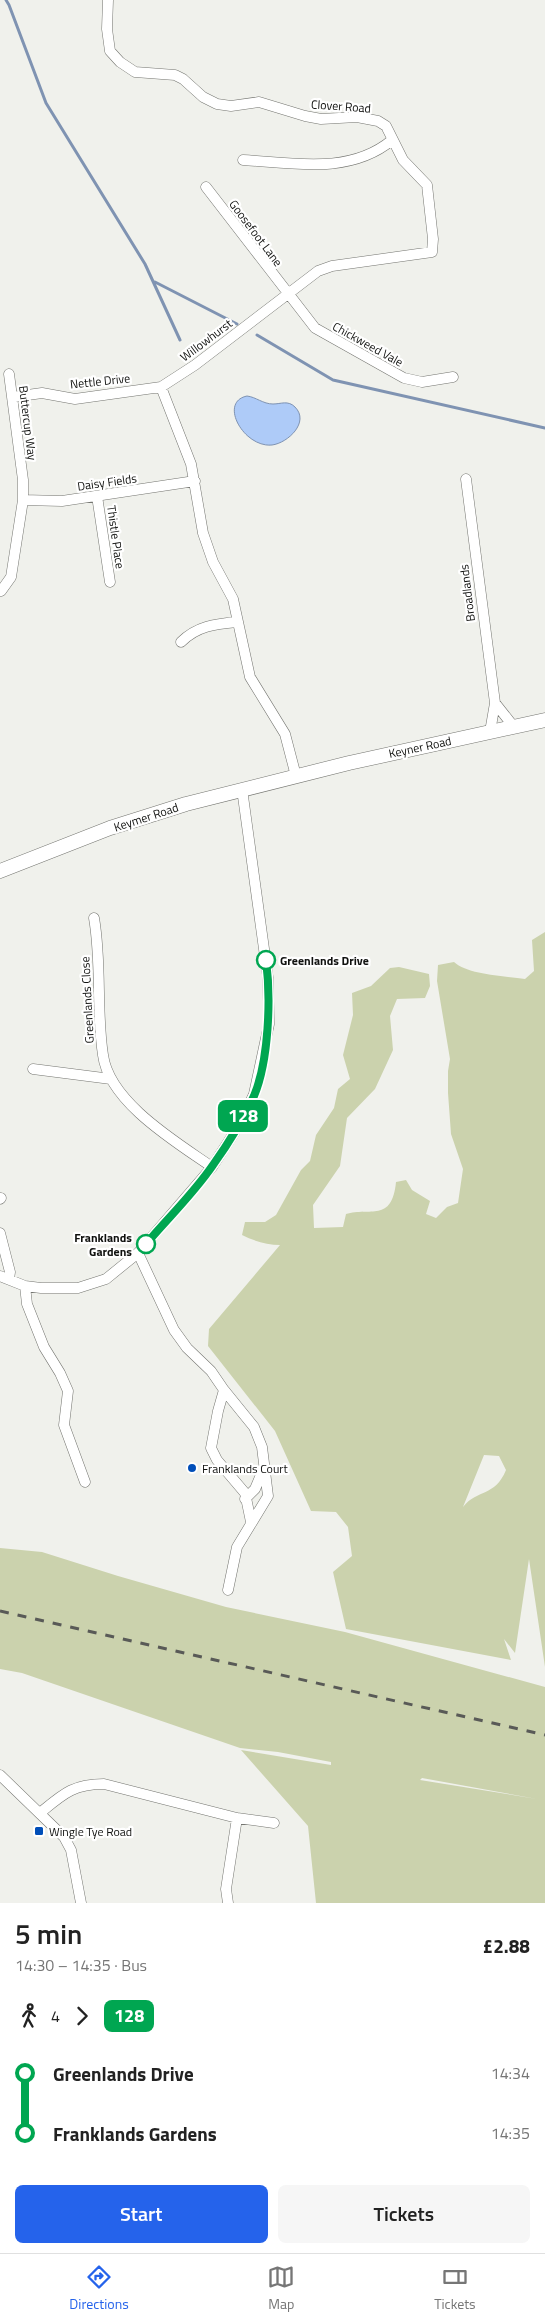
<!DOCTYPE html>
<html lang="en">
<head>
<meta charset="utf-8">
<style>
	:root { --surface:#fff; --page:#f6f6f6; --text:#222; --muted:#767676; --line:#e0e0e0; --accent:#2563eb }
	body { margin:0; font-family:"Titillium Web",sans-serif; background:var(--page); color:var(--text); height:100vh; display:flex; flex-direction:column; font-size:19px; white-space:nowrap }
	* { box-sizing:border-box; margin:0 }
	p { font-size:16px; color:var(--muted) }
	.icon { flex:none; width:28px; height:28px; fill:none; stroke:currentColor; stroke-width:2; stroke-linecap:round; stroke-linejoin:round }
	.map { position:relative; height:1903px; overflow:hidden }
	.panel { display:flex; flex-direction:column; background:var(--surface); flex:1 }
	.panel>* { flex:none }
	.badge { padding:0 10px; border-radius:8px; font-size:18px; line-height:32px }
	.map>.badge { position:absolute; translate:-50% -50%; box-shadow:0 0 0 2px #fff }
	.legs { display:flex; align-items:center; gap:8px; height:55px; padding:0 15px; font-size:16px }
	.legs p { margin-inline-start:auto }
	.overview { display:flex; align-items:center; justify-content:space-between; height:85px; padding:0 15px }
	h1 { font-size:28px; font-weight:600; line-height:38px }
	.cta { display:flex; gap:10px; margin-top:auto; padding:10px 15px }
	.cta a { flex:1; height:58px; border-radius:8px; background:var(--accent); color:#fff; font-size:20px; font-weight:600; line-height:58px; text-align:center }
	.cta a+a { background:var(--page); color:var(--text) }
	ul { padding:0 15px; list-style:none }
	li { display:flex; align-items:center; gap:18px; height:60px; font-size:19px }
	li i { display:grid; place-items:center; width:8px; height:100%; margin:0 6px; background:currentColor }
	li i::after { content:''; width:12px; height:12px; margin:-6px; border:4px solid; border-radius:50%; background:var(--surface) }
	li p { margin-inline-start:auto }
	li:first-child i { background:linear-gradient(#0000 50%,currentColor 0) }
	li:last-child i { background:linear-gradient(currentColor 50%,#0000 0) }
	.menu { display:flex; justify-content:space-around; align-items:center; height:70px; border-top:1px solid var(--line); background:var(--surface); font-size:14px; color:var(--muted) }
	.menu a { display:grid; justify-items:center; gap:2px }
	.menu .on { color:var(--accent) }
	.map>svg:first-child { display:block }
	.green { fill:#cbd2ad; fill-rule:evenodd }
	.water { fill:#aecbf8; stroke:#7f93b2 }
	.lines { fill:none; stroke-linecap:round; stroke-linejoin:round }
	.stream { stroke:#7f93b2; stroke-width:3 }
	.minor-casing { stroke:#747570; stroke-width:11 }
	.tertiary-casing { stroke:#747570; stroke-width:15 }
	.minor { stroke:#fff; stroke-width:10 }
	.tertiary { stroke:#fff; stroke-width:14 }
	.rail { stroke:#595a57; stroke-width:3; stroke-dasharray:9 9; stroke-linecap:butt }
	.line-1-casing { stroke:#fff; stroke-width:11 }
	.line-1 { stroke:#00a651; stroke-width:8 }
	.stop-1-dot { fill:#fff; stroke:#00a651; stroke-width:2.5 }
	.poi-dot { fill:#004eb8; stroke:#fff; stroke-width:2 }
	.labels { text-anchor:middle; dominant-baseline:central; stroke-width:4.5; stroke-linejoin:round; paint-order:stroke }
	.street-label { font-size:12px; fill:#10110f; stroke:#fff }
	.stop-label { font-size:12px; font-weight:bold; fill:#10110f; stroke:#fff; text-anchor:start }
	.poi-label { font-size:12px; fill:#10110f; stroke:#fff; text-anchor:start }
</style>
</head>
<body>
<div class="map">
<svg width="545" height="1903" viewBox="0 0 545 1903">
	<rect width="100%" height="100%" fill="#f0f1ec"/>
	<path class="green" d="M545 932V1667L529 1559 515 1653 504 1639 511 1660 346 1629 333 1572 352 1556 348 1527 336 1512 311 1511 275 1431 208 1346 209 1329 280 1245C267 1245 254 1241 242 1235L245 1222H265L276 1215 301 1170 310 1161 316 1135 334 1108 338 1089 350 1079 343 1055 353 1015 352 993 371 986 390 968 399 967 429 974 430 986 425 998 397 999 390 1016 393 1050 375 1089 347 1118 340 1166 313 1205 314 1228 343 1227 346 1214C370 1207 392 1223 396 1182L406 1180 412 1190 430 1201 426 1214 436 1218 447 1207 458 1203 463 1169 451 1134 448 1093V1071L450 1059 437 981 438 965 454 962C468 975 506 976 525 979L534 971 532 940ZM484 1455 499 1456 506 1470C495 1497 477 1489 463 1507Z
		M0 1548 42 1552 118 1576 226 1607 345 1632 545 1687V1903H316L308 1826 241 1750 331 1765V1762L278 1752 240 1748 22 1673 0 1669ZM422 1778 537 1799 420 1780Z"/>
	<path class="water" d="M247 396C256 397 263 404 273 404 281 404 288 400 295 407 310 422 288 443 272 445 244 448 218 402 247 396Z"/>
	<g class="lines">
		<path class="stream" d="M6 0 9 5 46 103 145 264 180 340
			M155 282 237 324
			M257 335 333 380 545 428"/>
		<defs>
			<path id="minor" d="M108 0 107 29 110 51 120 62 135 72 175 75 183 79 203 97 217 104 231 106 259 102 305 116 321 119 357 117 378 121 386 126 403 160 427 185 433 239 432 252 332 266 318 271 195 365 161 387 191 464 203 533 213 562 233 599 250 677 285 734 296 776
				M243 160C293 163 350 175 392 140
				M206 187 315 328 404 378 422 382 453 377
				M13 397 42 393 75 399 161 387
				M466 479 495 703 490 732
				M97 496 110 582
				M23 500 62 501 195 481
				M1 591 11 577 23 500V480L9 374
				M181 642C197 626 215 624 237 622
				M495 703 514 727
				M94 918C102 964 96 1010 103 1055 109 1102 176 1142 212 1167
				M33 1069 111 1079
				M0 1199 1 1198
				M0 1233 10 1272 9 1279
				M138 1253 174 1330 187 1348 211 1371 224 1390 218 1411 211 1448 217 1460 245 1493 251 1522
				M0 1276 25 1286 41 1288H78L106 1279 138 1253 212 1167 240 1124 254 1094 269 1024 268 978 242 789
				M25 1286 27 1304 44 1347 60 1373 68 1391 64 1425 85 1482
				M224 1390 254 1427 262 1447 268 1496 237 1547 228 1590
				M245 1499 255 1489 263 1470
				M0 1775 64 1837 71 1850 81 1903
				M40 1813C63 1794 73 1784 104 1784L237 1818 274 1823
				M228 1903 226 1889 237 1818"/>
			<path id="tertiary" d="M0 871 110 828 186 804 349 763 545 720"/>
		</defs>
		<use href="#minor" class="minor-casing"/>
		<use href="#tertiary" class="tertiary-casing"/>
		<use href="#minor" class="minor"/>
		<use href="#tertiary" class="tertiary"/>
		<path class="rail" d="M0 1611 545 1735"/>
	</g>
	<g class="lines">
		<defs>
			<path id="line-1" d="M146 1244C168 1218 194 1193 213 1165 228 1144 243 1120 254 1096 269 1060 271 998 266 960"/>
		</defs>
		<use href="#line-1" class="line-1-casing"/>
		<use href="#line-1" class="line-1"/>
	</g>
	<g class="stop-1-dot">
		<circle cx="266" cy="960" r="9"/>
		<circle cx="146" cy="1244" r="9"/>
	</g>
	<g class="poi-dot">
		<circle cx="192" cy="1468" r="5"/>
		<rect x="34" y="1826" width="10" height="10" rx="2.5"/>
	</g>
	<g class="labels">
		<g class="street-label">
			<text transform="translate(341 106) rotate(4)">Clover Road</text>
			<text transform="translate(256 233) rotate(53)">Goosefoot Lane</text>
			<text transform="translate(206 340) rotate(-37)">Willowhurst</text>
			<text transform="translate(368 344) rotate(29)">Chickweed Vale</text>
			<text transform="translate(100 381) rotate(-6)">Nettle Drive</text>
			<text transform="translate(28 423) rotate(83)">Buttercup Way</text>
			<text transform="translate(107 482) rotate(-8)">Daisy Fields</text>
			<text transform="translate(116 537) rotate(82)">Thistle Place</text>
			<text transform="translate(467 593) rotate(-97)">Broadlands</text>
			<text transform="translate(420 747) rotate(-12)">Keyner Road</text>
			<text transform="translate(146 817) rotate(-18)">Keymer Road</text>
			<text transform="translate(87 1000) rotate(-93)">Greenlands Close</text>
		</g>
		<g class="stop-label">
			<text x="280" y="960">Greenlands Drive</text>
			<text x="132" y="1237" text-anchor="end">Franklands<tspan x="132" dy="14">Gardens</tspan></text>
		</g>
		<g class="poi-label">
			<text x="202" y="1468">Franklands Court</text>
			<text x="49" y="1831">Wingle Tye Road</text>
		</g>
	</g>
</svg>
<b class="badge" style="left:243px;top:1116px;background:#00a651;color:#fff">128</b>
</div>
<section class="panel">
<div class="overview"><div><h1>5 min</h1><p>14:30 – 14:35 · Bus</p></div><b>£2.88</b></div>
<div class="legs"><svg class="icon" aria-label="walk" viewBox="0 0 24 24"><circle cx="13" cy="4" r="2"/><path d="M13 8l-2 6 4 7M11 14l-3 7M7 12l3-4h3l4 4"/></svg>4<svg class="icon" aria-label="forward" viewBox="0 0 24 24"><path d="M9 5l7 7-7 7"/></svg><b class="badge" style="background:#00a651;color:#fff">128</b></div>
<ul>
<li><i style="color:#00a651"></i><b>Greenlands Drive</b><p>14:34</p></li>
<li><i style="color:#00a651"></i><b>Franklands Gardens</b><p>14:35</p></li>
</ul>
<div class="cta"><a>Start</a><a>Tickets</a></div>
</section>
<nav class="menu">
<a class="on"><svg class="icon" aria-label="directions" viewBox="0 0 24 24"><path d="M12 3l9 9-9 9-9-9zM9 14v-3h6M13 9l2 2-2 2"/></svg>Directions</a>
<a><svg class="icon" aria-label="map" viewBox="0 0 24 24"><path d="M3 6l6-2 6 2 6-2v14l-6 2-6-2-6 2zM9 4v14M15 6v14"/></svg>Map</a>
<a><svg class="icon" aria-label="tickets" viewBox="0 0 24 24"><path d="M3 7h18v10H3zM15 7v10"/></svg>Tickets</a>
</nav>
</body>
</html>
